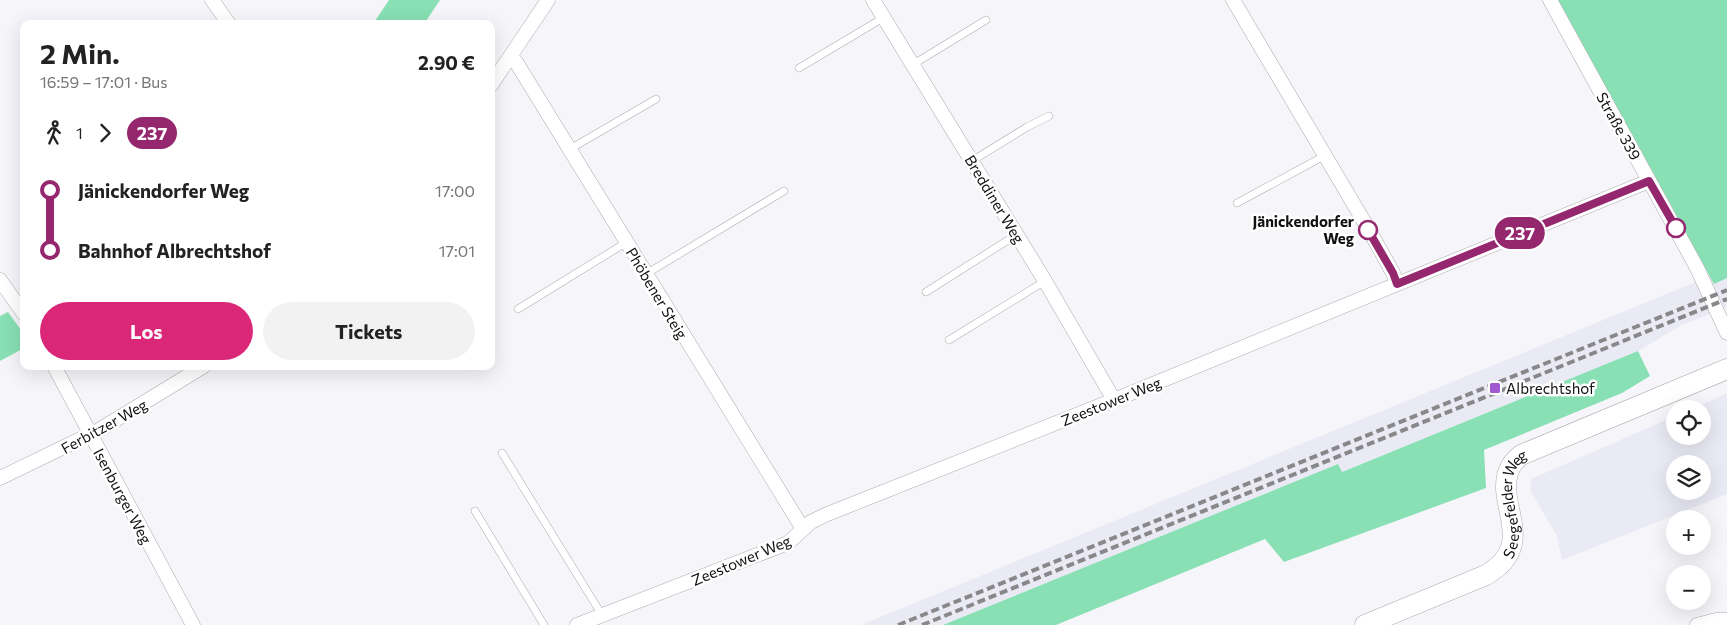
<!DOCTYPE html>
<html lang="de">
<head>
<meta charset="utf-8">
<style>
	:root { --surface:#fff; --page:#f2f2f2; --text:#222; --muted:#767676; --accent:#db2777 }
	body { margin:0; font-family:Commissioner,sans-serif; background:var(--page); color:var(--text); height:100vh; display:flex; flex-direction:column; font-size:19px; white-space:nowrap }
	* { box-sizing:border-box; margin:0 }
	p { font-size:16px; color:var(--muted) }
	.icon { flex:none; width:28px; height:28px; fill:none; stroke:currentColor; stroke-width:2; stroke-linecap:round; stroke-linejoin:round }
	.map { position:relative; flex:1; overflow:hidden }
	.panel { position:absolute; left:20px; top:20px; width:475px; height:350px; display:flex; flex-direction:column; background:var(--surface); border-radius:10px; box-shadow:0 5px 20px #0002 }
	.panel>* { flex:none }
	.badge { padding:0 10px; border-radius:16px; font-size:18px; line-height:32px }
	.controls { position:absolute; left:1666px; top:400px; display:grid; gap:10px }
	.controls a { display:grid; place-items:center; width:45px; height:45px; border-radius:50%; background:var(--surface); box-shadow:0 5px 20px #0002; font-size:25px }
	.map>.badge { position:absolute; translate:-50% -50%; box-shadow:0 0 0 2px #fff }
	.legs { display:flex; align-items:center; gap:8px; height:55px; padding:0 20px; font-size:16px }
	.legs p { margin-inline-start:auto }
	.head { display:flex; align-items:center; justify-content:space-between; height:85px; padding:0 20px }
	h1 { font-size:28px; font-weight:700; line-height:38px }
	.button { display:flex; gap:10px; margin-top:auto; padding:10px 20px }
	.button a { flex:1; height:58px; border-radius:30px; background:var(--accent); color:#fff; font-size:20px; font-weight:700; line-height:58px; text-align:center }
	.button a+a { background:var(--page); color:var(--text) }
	ul { padding:0 20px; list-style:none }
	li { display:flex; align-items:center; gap:18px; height:60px; font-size:19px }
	li i { display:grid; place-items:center; width:8px; height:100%; margin:0 6px; background:currentColor }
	li i::after { content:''; width:12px; height:12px; margin:-6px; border:4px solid; border-radius:50%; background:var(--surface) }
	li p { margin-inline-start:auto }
	li:first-child i { background:linear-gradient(#0000 50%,currentColor 0) }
	li:last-child i { background:linear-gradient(currentColor 50%,#0000 0) }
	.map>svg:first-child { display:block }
	.built { fill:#eaeaf5; fill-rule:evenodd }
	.green { fill:#88e0b4 }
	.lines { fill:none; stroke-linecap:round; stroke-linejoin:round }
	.lane-casing { stroke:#ababae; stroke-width:8 }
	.street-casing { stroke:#ababae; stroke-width:15 }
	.secondary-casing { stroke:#ababae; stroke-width:21 }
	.lane { stroke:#fff; stroke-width:7 }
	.street { stroke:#fff; stroke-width:14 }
	.secondary { stroke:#fff; stroke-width:20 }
	.rail { stroke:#88888a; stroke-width:4; stroke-dasharray:8 4; stroke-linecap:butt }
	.line-1-casing { stroke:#fff; stroke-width:11 }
	.line-1 { stroke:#95276e; stroke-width:8 }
	.stop-1-dot { fill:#fff; stroke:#95276e; stroke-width:2.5 }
	.poi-dot { fill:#9f5acf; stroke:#fff; stroke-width:2 }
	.labels { text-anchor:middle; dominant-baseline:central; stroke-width:5; stroke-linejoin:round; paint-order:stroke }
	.street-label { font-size:15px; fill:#111112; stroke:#fff }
	.stop-label { font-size:15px; font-weight:bold; fill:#111112; stroke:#fff; text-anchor:end }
	.poi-label { font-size:15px; fill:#111112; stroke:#fff; text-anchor:start }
</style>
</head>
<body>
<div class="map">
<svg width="1727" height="625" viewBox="0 0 1727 625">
	<rect width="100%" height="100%" fill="#f6f6fa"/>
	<path class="built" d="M1710 276 1714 283 1727 278V307L1680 326 1638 351 1341 472 1338 464 943 625H861Z
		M1727 393V494L1562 560 1557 536 1530 490 1531 479 1675 416V436H1702V409H1692ZM1675 464H1702V491H1675Z"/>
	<path class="green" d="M389 0H440L424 24H373Z
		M1558 0H1727V278L1714 284Z
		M8 312 24 334V348L0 361V316Z
		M1638 351 1650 376 1622 393 1484 450 1486 488 1284 562 1265 539 1056 625H943L1338 464 1342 472Z"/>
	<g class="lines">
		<defs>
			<path id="lane" d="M912 65 986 20
				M799 68 883 18
				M570 149 656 99
				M972 161 1027 127 1049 116
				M1237 203 1324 156
				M646 274 784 191
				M926 292 1016 235
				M518 309 627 242
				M949 340 1045 281
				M502 453 602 615
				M475 511 544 625"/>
			<path id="street" d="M212 0 229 24
				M873 0 1045 281 1114 400
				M1233 0 1369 230 1393 273 1397 284
				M1550 0 1697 268 1727 333
				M510 57 516 62 803 529
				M491 85 548 0
				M0 280 24 314
				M54 366 193 625
				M0 478 99 430 204 366
				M577 625 788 543 811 522 825 515 1114 400 1649 181
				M1697 625 1716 620H1727"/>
			<g id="secondary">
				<path id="s1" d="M1365 625 1486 575C1541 543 1491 501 1511 466 1513 462 1518 458 1521 455L1727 369"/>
			</g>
		</defs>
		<use href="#lane" class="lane-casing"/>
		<use href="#street" class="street-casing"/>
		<use href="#secondary" class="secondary-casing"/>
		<use href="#lane" class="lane"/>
		<use href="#street" class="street"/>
		<use href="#secondary" class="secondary"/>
		<path class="rail" d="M898 625 1727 290
			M922 625 1727 299"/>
	</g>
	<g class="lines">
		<defs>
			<path id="line-1" d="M1368 230 1393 273 1397 284 1649 181 1676 228"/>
		</defs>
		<use href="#line-1" class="line-1-casing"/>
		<use href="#line-1" class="line-1"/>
	</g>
	<g class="stop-1-dot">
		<circle cx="1676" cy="228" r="9"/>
		<circle cx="1368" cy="230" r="9"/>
	</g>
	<rect class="poi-dot" x="1489" y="382" width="12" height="12" rx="2.5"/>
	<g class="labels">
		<g class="street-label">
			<text transform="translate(1619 126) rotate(61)">Straße 339</text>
			<text transform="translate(995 199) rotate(59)">Breddiner Weg</text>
			<text transform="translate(657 293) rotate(59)">Phöbener Steig</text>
			<text transform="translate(1111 401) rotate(-22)">Zeestower Weg</text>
			<text transform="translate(104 426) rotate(-29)">Ferbitzer Weg</text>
			<text transform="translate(123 496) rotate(62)">Isenburger Weg</text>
			<text stroke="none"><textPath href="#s1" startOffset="215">Seegefelder Weg</textPath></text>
			<text transform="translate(741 560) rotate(-23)">Zeestower Weg</text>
		</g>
		<g class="stop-label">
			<text x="1354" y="221">Jänickendorfer<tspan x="1354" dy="17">Weg</tspan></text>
		</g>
		<g class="poi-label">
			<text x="1506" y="388">Albrechtshof</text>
		</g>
	</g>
</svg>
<div class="controls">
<a><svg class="icon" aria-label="locate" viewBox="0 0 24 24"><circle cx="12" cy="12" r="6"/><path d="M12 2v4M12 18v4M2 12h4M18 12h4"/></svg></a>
<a><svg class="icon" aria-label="layers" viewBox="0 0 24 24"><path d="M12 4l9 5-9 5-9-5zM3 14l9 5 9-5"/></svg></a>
<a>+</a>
<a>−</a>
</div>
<b class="badge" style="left:1520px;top:233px;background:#95276e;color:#fff">237</b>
<section class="panel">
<div class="head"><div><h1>2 Min.</h1><p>16:59 – 17:01 · Bus</p></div><b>2.90 €</b></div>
<div class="legs"><svg class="icon" aria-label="walk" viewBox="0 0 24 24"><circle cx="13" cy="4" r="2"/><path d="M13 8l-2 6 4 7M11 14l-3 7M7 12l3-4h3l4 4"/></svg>1<svg class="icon" aria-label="forward" viewBox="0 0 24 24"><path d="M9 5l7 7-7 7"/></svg><b class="badge" style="background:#95276e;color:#fff">237</b></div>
<ul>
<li><i style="color:#95276e"></i><b>Jänickendorfer Weg</b><p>17:00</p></li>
<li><i style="color:#95276e"></i><b>Bahnhof Albrechtshof</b><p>17:01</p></li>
</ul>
<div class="button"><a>Los</a><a>Tickets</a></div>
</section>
</div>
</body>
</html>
